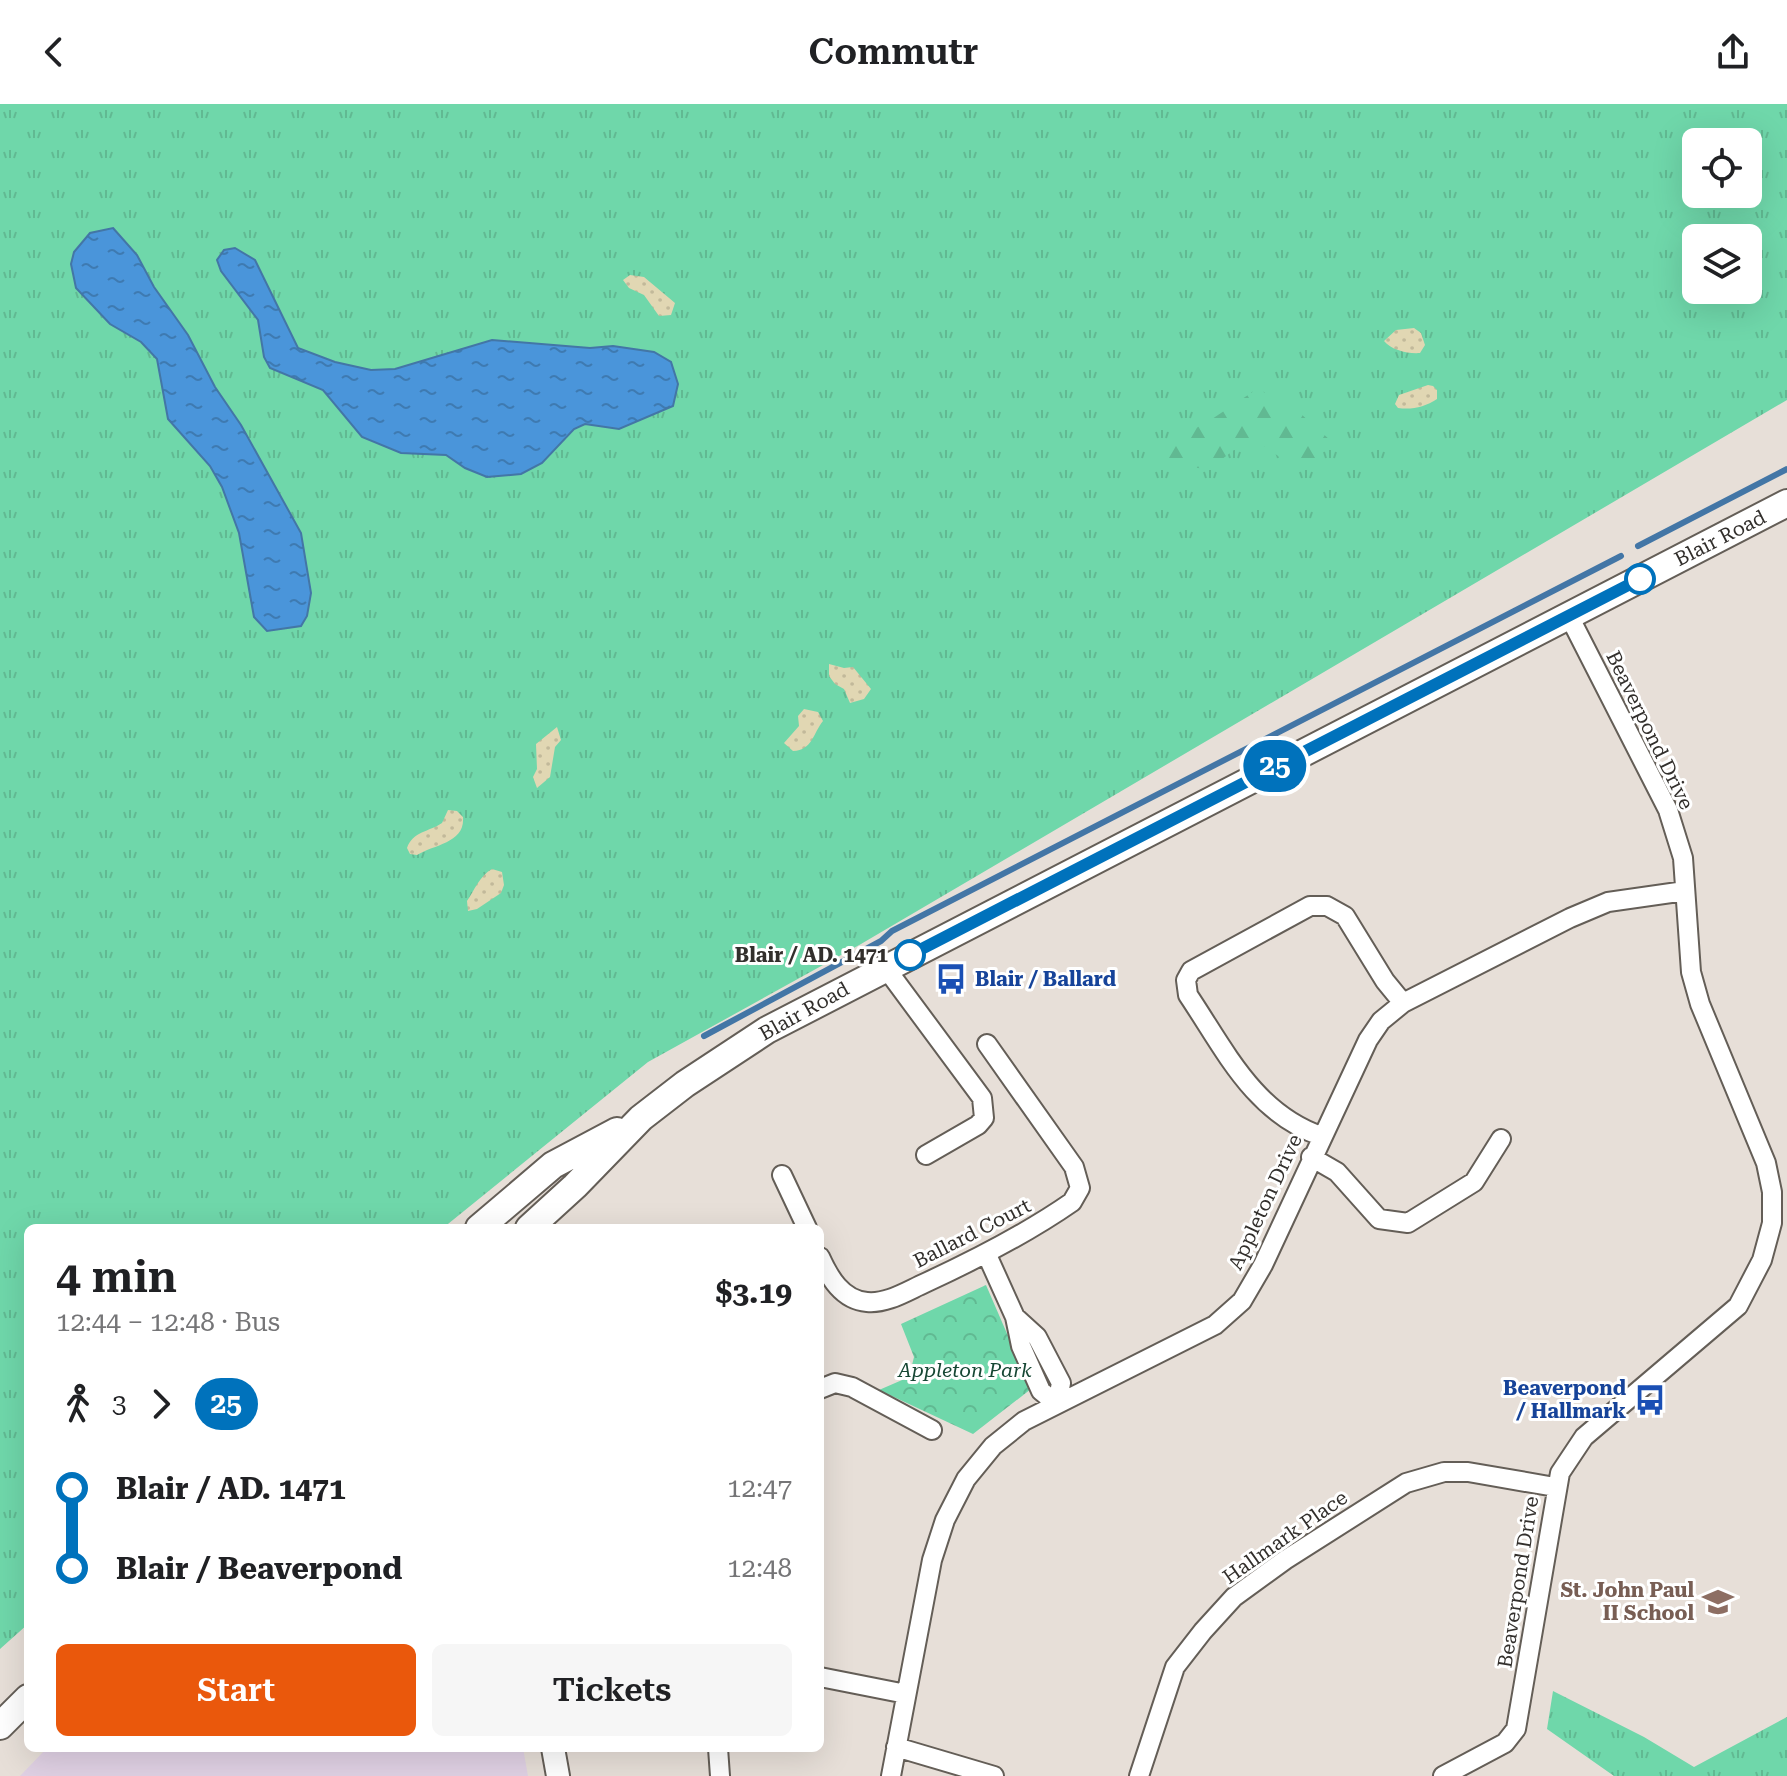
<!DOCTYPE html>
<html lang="en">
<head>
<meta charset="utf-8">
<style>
	:root { --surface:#fff; --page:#f6f6f6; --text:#202124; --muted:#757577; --accent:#ea580c }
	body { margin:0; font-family:"Roboto Serif",serif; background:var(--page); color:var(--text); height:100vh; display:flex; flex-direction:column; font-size:30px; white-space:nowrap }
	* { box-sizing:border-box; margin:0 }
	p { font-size:26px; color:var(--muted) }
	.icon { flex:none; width:44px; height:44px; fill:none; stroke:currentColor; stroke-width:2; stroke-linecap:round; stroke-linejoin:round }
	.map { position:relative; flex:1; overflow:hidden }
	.sheet { position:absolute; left:24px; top:1120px; width:800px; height:528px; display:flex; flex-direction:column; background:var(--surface); border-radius:12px; box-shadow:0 8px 32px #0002 }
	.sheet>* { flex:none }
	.badge { padding:0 16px; border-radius:26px; font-size:28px; line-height:52px }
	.controls { position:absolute; left:1682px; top:24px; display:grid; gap:16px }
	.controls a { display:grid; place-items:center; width:80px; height:80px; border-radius:12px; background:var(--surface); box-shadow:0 8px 32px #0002; font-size:40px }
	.map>.badge { position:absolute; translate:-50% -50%; box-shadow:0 0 0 4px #fff }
	.legs { display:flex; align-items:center; gap:12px; height:88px; padding:0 32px; font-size:26px }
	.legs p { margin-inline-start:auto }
	.summary { display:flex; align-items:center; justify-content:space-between; height:136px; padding:0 32px }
	h1 { font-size:44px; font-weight:600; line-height:60px }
	.cta { display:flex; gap:16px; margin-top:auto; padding:16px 32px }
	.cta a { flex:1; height:92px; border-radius:12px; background:var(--accent); color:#fff; font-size:32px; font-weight:600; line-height:92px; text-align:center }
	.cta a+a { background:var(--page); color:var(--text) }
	ul { padding:0 32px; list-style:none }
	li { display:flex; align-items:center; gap:28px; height:80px; font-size:30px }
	li i { display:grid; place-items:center; width:12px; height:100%; margin:0 10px; background:currentColor }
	li i::after { content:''; width:20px; height:20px; margin:-10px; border:6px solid; border-radius:50%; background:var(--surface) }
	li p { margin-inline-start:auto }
	li:first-child i { background:linear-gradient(#0000 50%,currentColor 0) }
	li:last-child i { background:linear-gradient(currentColor 50%,#0000 0) }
	header { display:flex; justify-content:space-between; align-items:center; height:104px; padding:0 32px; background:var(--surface); font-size:36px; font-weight:600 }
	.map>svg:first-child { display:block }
	.commercial { fill:#e0d1e4 }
	.grass { fill:url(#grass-tufts); fill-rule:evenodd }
	.forest { fill:url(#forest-firs) }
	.sand { fill:url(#sand-dots) }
	.park { fill:url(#park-crowns) }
	.water { fill:url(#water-ripples); stroke:#4376a6; stroke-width:2 }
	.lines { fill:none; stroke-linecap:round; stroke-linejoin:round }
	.stream { stroke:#4376a6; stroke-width:6 }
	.minor-casing { stroke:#645e57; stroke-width:22 }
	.tertiary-casing { stroke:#645e57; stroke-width:26 }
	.secondary-casing { stroke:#645e57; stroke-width:30 }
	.minor { stroke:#fff; stroke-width:18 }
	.tertiary { stroke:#fff; stroke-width:22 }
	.secondary { stroke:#fff; stroke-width:26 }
	.line-1-casing { stroke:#fff; stroke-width:18 }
	.line-1 { stroke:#0072bc; stroke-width:12 }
	.stop-1-dot { fill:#fff; stroke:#0072bc; stroke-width:4 }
	.labels { text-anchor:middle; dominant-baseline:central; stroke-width:6; stroke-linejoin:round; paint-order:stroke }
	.street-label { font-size:20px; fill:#322f2c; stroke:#fff }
	.stop-label { font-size:20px; font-weight:bold; fill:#322f2c; stroke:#fff; text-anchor:end }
	.transit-label { font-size:20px; font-weight:bold; fill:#164399; stroke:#fff; text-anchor:start }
	.park-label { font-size:20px; font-style:italic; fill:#164734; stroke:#fff }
	.education-label { font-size:20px; font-weight:bold; fill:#785e54; stroke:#fff; text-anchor:end }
</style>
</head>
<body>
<header><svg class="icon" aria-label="back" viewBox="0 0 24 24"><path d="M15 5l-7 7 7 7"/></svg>Commutr<svg class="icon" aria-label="share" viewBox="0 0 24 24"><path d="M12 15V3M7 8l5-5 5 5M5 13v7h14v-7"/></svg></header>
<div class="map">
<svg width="1787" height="1672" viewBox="0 0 1787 1672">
	<defs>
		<pattern id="grass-tufts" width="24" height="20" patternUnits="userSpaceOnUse" patternTransform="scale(2)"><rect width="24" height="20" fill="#6fd7aa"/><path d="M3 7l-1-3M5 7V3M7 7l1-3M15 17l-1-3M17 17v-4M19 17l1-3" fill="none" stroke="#61b992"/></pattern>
		<pattern id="forest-firs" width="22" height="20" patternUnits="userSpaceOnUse" patternTransform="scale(2)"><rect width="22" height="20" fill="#6fd7aa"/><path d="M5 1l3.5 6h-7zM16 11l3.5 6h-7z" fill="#61b992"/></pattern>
		<pattern id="sand-dots" width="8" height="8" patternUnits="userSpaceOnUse" patternTransform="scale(2)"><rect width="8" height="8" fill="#e1d7b3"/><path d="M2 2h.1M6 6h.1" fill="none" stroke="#c2b99a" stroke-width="1.8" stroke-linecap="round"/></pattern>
		<pattern id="park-crowns" width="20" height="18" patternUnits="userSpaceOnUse" patternTransform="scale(2)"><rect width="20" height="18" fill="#6fd7aa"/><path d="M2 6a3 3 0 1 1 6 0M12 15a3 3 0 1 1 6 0" fill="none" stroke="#61b992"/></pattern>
		<pattern id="water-ripples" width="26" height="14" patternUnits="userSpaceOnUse" patternTransform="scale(2)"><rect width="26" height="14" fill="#4a95da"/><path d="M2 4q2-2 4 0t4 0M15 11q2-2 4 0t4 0" fill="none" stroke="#3e7ab1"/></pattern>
	</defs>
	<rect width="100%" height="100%" fill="#e7dfd8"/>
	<path class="commercial" d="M47 1644H523L528 1672H20Z"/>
	<path class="grass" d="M0 0H1787V296L861 840 648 958 443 1124H28V1520L0 1545ZM1696 38H1748V90H1696ZM1696 134H1748V186H1696Z
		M1553 1587 1644 1633 1694 1663 1787 1613V1672H1614L1547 1625Z"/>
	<path class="forest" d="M1257 285 1291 301 1330 336 1316 359 1295 364 1264 342 1234 346 1209 365 1175 362 1148 350 1209 317Z"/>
	<path class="sand" d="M630 171 644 173 675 199 671 211 659 212 644 191 629 184 623 176Z
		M1414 224 1421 229 1425 241 1420 249C1408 250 1391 246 1384 237L1396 226Z
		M1428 281 1433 282 1437 286V295C1425 303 1412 306 1398 304L1395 300 1399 291Z
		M829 560 844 564 853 563 871 585 864 595 850 599 844 585 835 580 829 572Z
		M804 605 818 608 823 617C813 629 813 646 793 647L784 639 799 622 798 612Z
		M557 623 561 636 555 643 550 673 537 684 533 673 537 665 536 640Z
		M448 706 457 707 463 713C465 739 435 740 417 751L410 750 407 744C413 727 429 728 442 719Z
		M492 765 502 768 504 781 501 789 477 805 468 807 467 797C474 787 480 771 492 765Z"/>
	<path class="park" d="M986 1181 1031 1285 973 1330 879 1286 909 1273 914 1253 901 1220Z"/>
	<path class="water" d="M113 124 137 151 154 183 188 231 215 283 241 321 301 429 311 489 307 512 301 522 267 527 254 513 239 429 222 383 210 362 168 315 157 255 141 238 110 220 76 184 71 160 74 148 90 129Z
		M235 144 255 156 298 244 335 258 371 266 395 265 492 236 590 244 613 242 654 248 671 258 678 280 673 302 619 325 585 320 574 325 542 359 521 370 487 373 465 364 446 351 401 349 362 333 323 286 270 264 264 253 258 216 221 167 217 156 224 146Z"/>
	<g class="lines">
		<path class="stream" d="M1638 442 1787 365
			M704 932 881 837 892 827 1621 452"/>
		<defs>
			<path id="minor" d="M885 863 982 994 984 1014 978 1021 926 1051
				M1321 1032C1254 1009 1225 946 1188 891L1186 876 1191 867 1310 802H1327L1345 812 1385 877 1403 899
				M1311 1053 1337 1068 1379 1115 1408 1119 1474 1078 1501 1035
				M782 1071 807 1124
				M987 1151 1015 1213
				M820 1153C829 1173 842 1196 867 1198 887 1200 907 1187 925 1179 977 1155 1026 1130 1072 1098L1080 1084 1074 1063 987 940
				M1015 1213 1037 1233 1061 1279 1057 1300 1041 1287 1021 1242Z
				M820 1285 835 1279 852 1283 932 1326
				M820 1573 906 1590
				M896 1643 994 1672
				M718 1644 720 1672
				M891 1672 932 1456 945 1416 966 1375 993 1342 1024 1317 1215 1221 1242 1197 1263 1161 1368 936 1381 917 1403 899 1570 814 1608 798 1685 787
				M1139 1672 1175 1563 1203 1527 1234 1493 1285 1456 1406 1379 1444 1368H1468L1555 1383
				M1443 1672 1505 1639 1516 1625 1560 1369 1584 1333 1738 1202 1762 1156 1772 1119V1088L1766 1059 1700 900 1691 868 1683 754 1668 706 1569 512"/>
			<path id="tertiary" d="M553 1644 558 1672"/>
			<path id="secondary" d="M479 1124 553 1061 617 1027
				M529 1124 575 1082 641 1014 685 980 767 926 1787 399
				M0 1622 28 1594"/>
		</defs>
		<use href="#minor" class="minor-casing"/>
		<use href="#tertiary" class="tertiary-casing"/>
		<use href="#secondary" class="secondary-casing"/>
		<use href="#minor" class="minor"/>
		<use href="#tertiary" class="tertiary"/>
		<use href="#secondary" class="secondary"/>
	</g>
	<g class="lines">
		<defs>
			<path id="line-1" d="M910 851 1640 475"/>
		</defs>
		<use href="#line-1" class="line-1-casing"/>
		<use href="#line-1" class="line-1"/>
	</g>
	<defs>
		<symbol id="bus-bare" viewBox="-9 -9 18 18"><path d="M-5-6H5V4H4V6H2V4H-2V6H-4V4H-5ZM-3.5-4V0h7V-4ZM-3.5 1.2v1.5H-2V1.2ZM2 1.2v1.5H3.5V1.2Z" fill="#1a4fb4" stroke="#fff" stroke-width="2.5" paint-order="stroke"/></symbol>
		<symbol id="school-bare" viewBox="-9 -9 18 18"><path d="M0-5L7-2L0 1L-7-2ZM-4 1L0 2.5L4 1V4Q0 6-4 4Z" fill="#8d6e63" stroke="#fff" stroke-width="2.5" paint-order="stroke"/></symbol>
	</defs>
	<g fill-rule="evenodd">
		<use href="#bus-bare" x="929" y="853" width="44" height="44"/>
		<use href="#bus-bare" x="1628" y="1274" width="44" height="44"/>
		<use href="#school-bare" x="1696" y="1476" width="44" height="44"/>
	</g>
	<g class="stop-1-dot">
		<circle cx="1640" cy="475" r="14"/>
		<circle cx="910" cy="851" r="14"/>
	</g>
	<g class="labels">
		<g class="street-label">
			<text transform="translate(1720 434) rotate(-27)">Blair Road</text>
			<text transform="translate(1650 626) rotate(64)">Beaverpond Drive</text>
			<text transform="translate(804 907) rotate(-29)">Blair Road</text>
			<text transform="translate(1265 1098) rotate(-65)">Appleton Drive</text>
			<text transform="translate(972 1129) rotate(-27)">Ballard Court</text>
			<text transform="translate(1285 1433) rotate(-35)">Hallmark Place</text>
			<text transform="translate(1518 1478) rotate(-81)">Beaverpond Drive</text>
		</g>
		<g class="stop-label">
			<text x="888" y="851">Blair / AD. 1471</text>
		</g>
		<g class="transit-label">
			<text x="975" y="875">Blair / Ballard</text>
			<text x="1626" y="1284" text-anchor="end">Beaverpond<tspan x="1626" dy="23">/ Hallmark</tspan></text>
		</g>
		<g class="park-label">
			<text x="965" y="1266">Appleton Park</text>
		</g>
		<g class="education-label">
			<text x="1694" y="1486">St. John Paul<tspan x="1694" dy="23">II School</tspan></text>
		</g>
	</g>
</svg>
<div class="controls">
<a><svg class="icon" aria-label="locate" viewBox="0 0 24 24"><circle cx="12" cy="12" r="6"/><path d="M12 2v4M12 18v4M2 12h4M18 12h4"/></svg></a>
<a><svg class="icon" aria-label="layers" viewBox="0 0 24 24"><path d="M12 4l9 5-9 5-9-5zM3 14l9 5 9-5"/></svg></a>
</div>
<b class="badge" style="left:1275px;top:662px;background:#0072bc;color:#fff">25</b>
<section class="sheet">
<div class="summary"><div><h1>4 min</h1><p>12:44 – 12:48 · Bus</p></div><b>$3.19</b></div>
<div class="legs"><svg class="icon" aria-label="walk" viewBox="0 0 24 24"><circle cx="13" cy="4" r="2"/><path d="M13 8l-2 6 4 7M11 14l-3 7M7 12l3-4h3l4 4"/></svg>3<svg class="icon" aria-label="forward" viewBox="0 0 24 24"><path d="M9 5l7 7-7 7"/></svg><b class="badge" style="background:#0072bc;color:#fff">25</b></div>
<ul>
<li><i style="color:#0072bc"></i><b>Blair / AD. 1471</b><p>12:47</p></li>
<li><i style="color:#0072bc"></i><b>Blair / Beaverpond</b><p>12:48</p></li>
</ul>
<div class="cta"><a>Start</a><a>Tickets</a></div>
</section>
</div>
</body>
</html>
